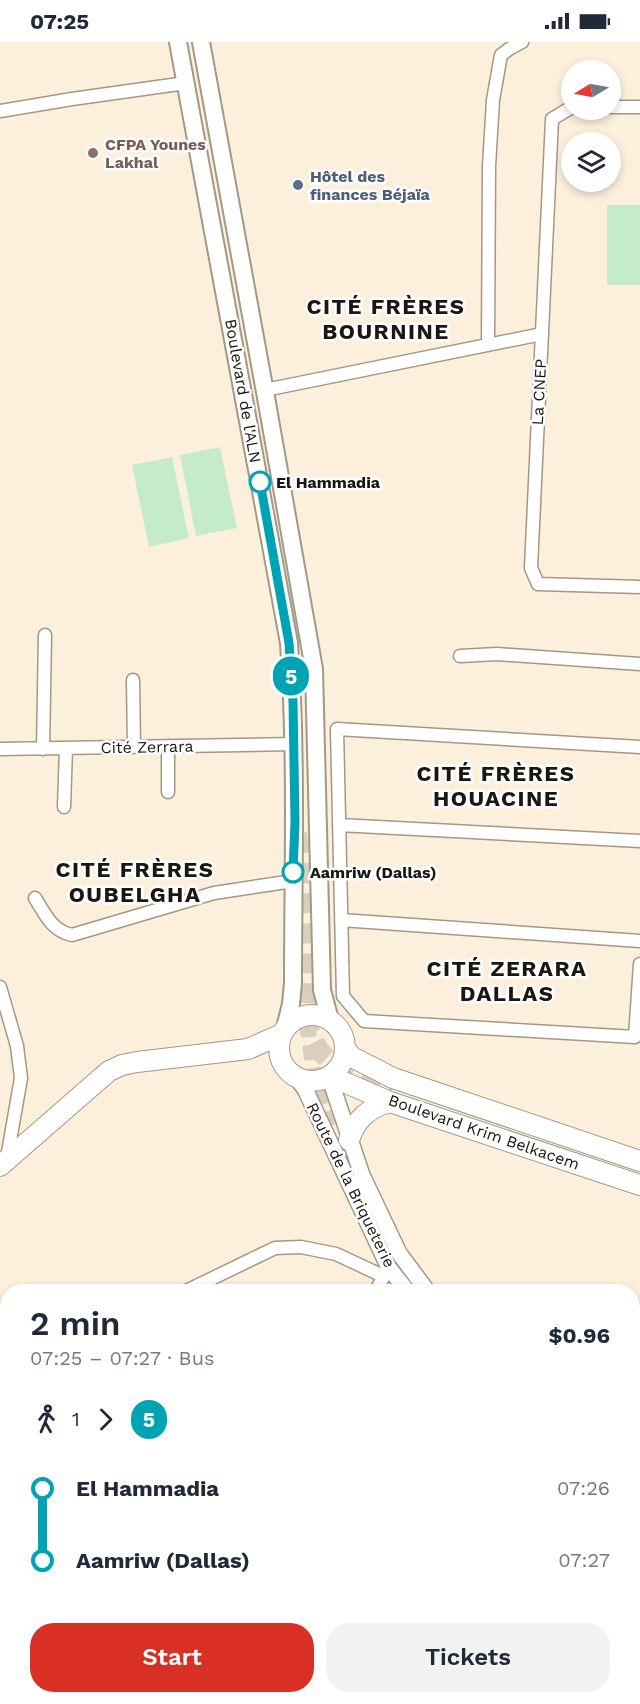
<!DOCTYPE html>
<html lang="en">
<head>
<meta charset="utf-8">
<style>
	:root { --surface:#fff; --page:#f2f2f3; --text:#1f2937; --muted:#747a83; --accent:#d93025 }
	body { margin:0; font-family:"Work Sans",sans-serif; background:var(--page); color:var(--text); height:100vh; display:flex; flex-direction:column; font-size:22px; white-space:nowrap }
	* { box-sizing:border-box; margin:0 }
	p { font-size:20px; color:var(--muted) }
	.icon { flex:none; width:33px; height:33px; fill:none; stroke:currentColor; stroke-width:2; stroke-linecap:round; stroke-linejoin:round }
	.map { position:relative; flex:1; overflow:hidden }
	.drawer { position:absolute; left:0px; top:1242px; width:640px; height:420px; display:flex; flex-direction:column; background:var(--surface); border-radius:24px 24px 0 0; box-shadow:0 3px 9px #0003 }
	.drawer>* { flex:none }
	.badge { padding:0 12px; border-radius:20px; font-size:21px; line-height:39px }
	.needle { width:39px; rotate:260deg }
	.fabs { position:absolute; left:561px; top:18px; display:grid; gap:12px }
	.fabs a { display:grid; place-items:center; width:60px; height:60px; border-radius:50%; background:var(--surface); box-shadow:0 3px 9px #0003; font-size:30px }
	.map>.badge { position:absolute; translate:-50% -50%; box-shadow:0 0 0 3px #fff }
	.legs { display:flex; align-items:center; gap:9px; height:66px; padding:0 30px; font-size:20px }
	.legs p { margin-inline-start:auto }
	.summary { display:flex; align-items:center; justify-content:space-between; height:102px; padding:0 30px }
	h1 { font-size:33px; font-weight:600; line-height:45px }
	.cta { display:flex; gap:12px; margin-top:auto; padding:12px 30px }
	.cta a { flex:1; height:69px; border-radius:24px; background:var(--accent); color:#fff; font-size:24px; font-weight:600; line-height:69px; text-align:center }
	.cta a+a { background:var(--page); color:var(--text) }
	ul { padding:0 30px; list-style:none }
	li { display:flex; align-items:center; gap:21px; height:72px; font-size:22px }
	li i { display:grid; place-items:center; width:9px; height:100%; margin:0 8px; background:currentColor }
	li i::after { content:''; width:15px; height:15px; margin:-8px; border:4px solid; border-radius:50%; background:var(--surface) }
	li p { margin-inline-start:auto }
	li:first-child i { background:linear-gradient(#0000 50%,currentColor 0) }
	li:last-child i { background:linear-gradient(currentColor 50%,#0000 0) }
	.status { display:flex; justify-content:space-between; align-items:center; height:42px; padding:0 30px; background:var(--surface); direction:ltr }
	.status svg { height:16px; fill:currentColor }
	.map>svg:first-child { display:block }
	.park { fill:url(#park-dots) }
	.pitch { fill:#c5ecca }
	.water { fill:url(#water-waves); stroke:#7285a8; stroke-width:1.5 }
	.lines { fill:none; stroke-linecap:round; stroke-linejoin:round }
	.tertiary-tunnel { stroke:#dacfbe; stroke-width:15; stroke-dasharray:15 8; stroke-linecap:butt }
	.primary-tunnel { stroke:#dacfbe; stroke-width:20; stroke-dasharray:20 10; stroke-linecap:butt }
	.minor-casing { stroke:#a39886; stroke-width:15 }
	.tertiary-casing { stroke:#a39886; stroke-width:18 }
	.secondary-casing { stroke:#a39886; stroke-width:20 }
	.primary-casing { stroke:#a39886; stroke-width:22 }
	.minor { stroke:#fff; stroke-width:12 }
	.tertiary { stroke:#fff; stroke-width:15 }
	.secondary { stroke:#fff; stroke-width:16 }
	.primary { stroke:#fff; stroke-width:20 }
	.line-1-casing { stroke:#fff; stroke-width:14 }
	.line-1 { stroke:#00a3b4; stroke-width:9 }
	.education-dot { fill:#8d6e63; stroke:#fff; stroke-width:2 }
	.service-dot { fill:#5c6f8a; stroke:#fff; stroke-width:2 }
	.stop-1-dot { fill:#fff; stroke:#00a3b4; stroke-width:3 }
	.labels { text-anchor:middle; dominant-baseline:central; stroke-width:5; stroke-linejoin:round; paint-order:stroke }
	.education-label { font-size:16px; font-weight:bold; fill:#785e54; stroke:#fff; text-anchor:start }
	.service-label { font-size:16px; font-weight:bold; fill:#4e5e75; stroke:#fff; text-anchor:start }
	.street-label { font-size:16px; fill:#1a1610; stroke:#fff }
	.stop-label { font-size:16px; font-weight:bold; fill:#1a1610; stroke:#fff; text-anchor:start }
	.district-label { font-size:22px; font-weight:bold; letter-spacing:1.5px; fill:#1a1610; stroke:#fff }
</style>
</head>
<body>
<div class="status"><b>07:25</b><svg viewBox="0 0 49 12"><path d="M0 12V9h3v3zM5 12V6h3v6zM10 12V3h3v9zM15 12V0h3v12zM26 1h20v11H26zM47 4h2v5h-2z"/></svg></div>
<div class="map">
<svg width="640" height="1662" viewBox="0 0 640 1662">
	<defs>
		<pattern id="park-dots" width="8" height="8" patternUnits="userSpaceOnUse" patternTransform="scale(1.5)"><rect width="8" height="8" fill="#c5ecca"/><path d="M2 2h.1M6 6h.1" fill="none" stroke="#a9caac" stroke-width="1.8" stroke-linecap="round"/></pattern>
		<pattern id="water-waves" width="16" height="10" patternUnits="userSpaceOnUse" patternTransform="scale(1.5)"><rect width="16" height="10" fill="#98b5e9"/><path d="M0 5q4-4 8 0t8 0" fill="none" stroke="#829bc7"/></pattern>
	</defs>
	<rect width="100%" height="100%" fill="#fcf0dd"/>
	<path class="park" d="M633 1277 640 1279V1654L633 1653Z"/>
	<path class="pitch" d="M607 163H640V243H607Z
		M220 405 237 486 196 494 180 413Z
		M172 415 189 496 149 505 132 423Z"/>
	<path class="water" d="M633 1354H640V1505L633 1500Z"/>
	<g class="lines">
		<path class="tertiary-tunnel" d="M308 980C310 1018 317 1050 329 1086"/>
		<path class="primary-tunnel" d="M297 792C306 838 308 887 309 934 309 949 307 965 308 980 309 990 314 1001 320 1009 337 1030 368 1040 391 1051"/>
		<defs>
			<path id="minor" d="M572 65 552 77 531 526 538 542 640 545
				M610 65H640
				M0 69 72 57 186 41
				M488 303 489 124 493 58 501 13 509 7 522 0
				M265 348 542 292
				M460 614 497 612 640 622
				M133 638 134 705
				M640 705 337 687 343 954 364 979 635 995 640 922
				M0 707 293 702
				M43 707 45 593
				M168 750V704
				M64 765 66 706
				M339 783 640 799
				M35 856C45 872 52 889 72 893L214 851 293 839
				M341 878 640 899
				M0 945 17 1004 21 1036 7 1116
				M184 1250 275 1206 301 1205 336 1212 383 1234
				M375 1250 387 1229
				M0 1383 8 1374
				M116 1662 124 1654
				M503 1662 505 1654"/>
			<path id="tertiary" d="M329 1034 362 1133 399 1211 428 1250
				M296 1035 305 1047 389 1226 408 1250
				M528 1662 530 1654
				M542 1662 544 1654"/>
			<path id="secondary" d="M178 0 289 601C297 714 293 828 293 941L291 962 285 986
				M201 0 267 361 314 627 322 948 330 978"/>
			<path id="primary" d="M279 1006a33 33 0 1 1 66 0a33 33 0 1 1-66 0Z
				M345 1007 352 1015 393 1036 640 1119
				M330 1034 390 1060 640 1143
				M349 1098C356 1077 368 1066 390 1060
				M0 1124 109 1029 122 1023 137 1020 248 1007 282 992"/>
		</defs>
		<use href="#minor" class="minor-casing"/>
		<use href="#tertiary" class="tertiary-casing"/>
		<use href="#secondary" class="secondary-casing"/>
		<use href="#primary" class="primary-casing"/>
		<use href="#minor" class="minor"/>
		<use href="#tertiary" class="tertiary"/>
		<use href="#secondary" class="secondary"/>
		<use href="#primary" class="primary"/>
	</g>
	<g class="lines">
		<defs>
			<path id="line-1" d="M260 440 289 601 293 660 295 780 293 830"/>
		</defs>
		<use href="#line-1" class="line-1-casing"/>
		<use href="#line-1" class="line-1"/>
	</g>
	<circle class="education-dot" cx="93" cy="111" r="6"/>
	<circle class="service-dot" cx="298" cy="143" r="6"/>
	<g class="stop-1-dot">
		<circle cx="260" cy="440" r="10"/>
		<circle cx="293" cy="830" r="10"/>
	</g>
	<g class="labels">
		<g class="education-label">
			<text x="105" y="102">CFPA Younes<tspan x="105" dy="18">Lakhal</tspan></text>
		</g>
		<g class="service-label">
			<text x="310" y="134">Hôtel des<tspan x="310" dy="18">finances Béjaïa</tspan></text>
		</g>
		<g class="street-label">
			<text transform="translate(243 349) rotate(80)">Boulevard de l'ALN</text>
			<text transform="translate(539 350) rotate(-87)">La CNEP</text>
			<text transform="translate(147 705) rotate(-1)">Cité Zerrara</text>
			<text transform="translate(484 1090) rotate(19)">Boulevard Krim Belkacem</text>
			<text transform="translate(351 1143) rotate(64)">Route de la Briqueterie</text>
		</g>
		<g class="stop-label">
			<text x="276" y="440">El Hammadia</text>
			<text x="310" y="830">Aamriw (Dallas)</text>
		</g>
		<g class="district-label">
			<text x="386" y="264">CITÉ FRÈRES<tspan x="386" dy="25">BOURNINE</tspan></text>
			<text x="496" y="731">CITÉ FRÈRES<tspan x="496" dy="25">HOUACINE</tspan></text>
			<text x="135" y="827">CITÉ FRÈRES<tspan x="135" dy="25">OUBELGHA</tspan></text>
			<text x="507" y="926">CITÉ ZERARA<tspan x="507" dy="25">DALLAS</tspan></text>
		</g>
	</g>
</svg>
<div class="fabs">
<a><svg class="needle" viewBox="-14 -14 28 28"><path d="M0-13l5 13h-10z" fill="#e53935"/><path d="M0 13l5-13h-10z" fill="#747a83"/></svg></a>
<a><svg class="icon" aria-label="layers" viewBox="0 0 24 24"><path d="M12 4l9 5-9 5-9-5zM3 14l9 5 9-5"/></svg></a>
</div>
<b class="badge" style="left:291px;top:634px;background:#00a3b4;color:#fff">5</b>
<section class="drawer">
<div class="summary"><div><h1>2 min</h1><p>07:25 – 07:27 · Bus</p></div><b>$0.96</b></div>
<div class="legs"><svg class="icon" aria-label="walk" viewBox="0 0 24 24"><circle cx="13" cy="4" r="2"/><path d="M13 8l-2 6 4 7M11 14l-3 7M7 12l3-4h3l4 4"/></svg>1<svg class="icon" aria-label="forward" viewBox="0 0 24 24"><path d="M9 5l7 7-7 7"/></svg><b class="badge" style="background:#00a3b4;color:#fff">5</b></div>
<ul>
<li><i style="color:#00a3b4"></i><b>El Hammadia</b><p>07:26</p></li>
<li><i style="color:#00a3b4"></i><b>Aamriw (Dallas)</b><p>07:27</p></li>
</ul>
<div class="cta"><a>Start</a><a>Tickets</a></div>
</section>
</div>
</body>
</html>
